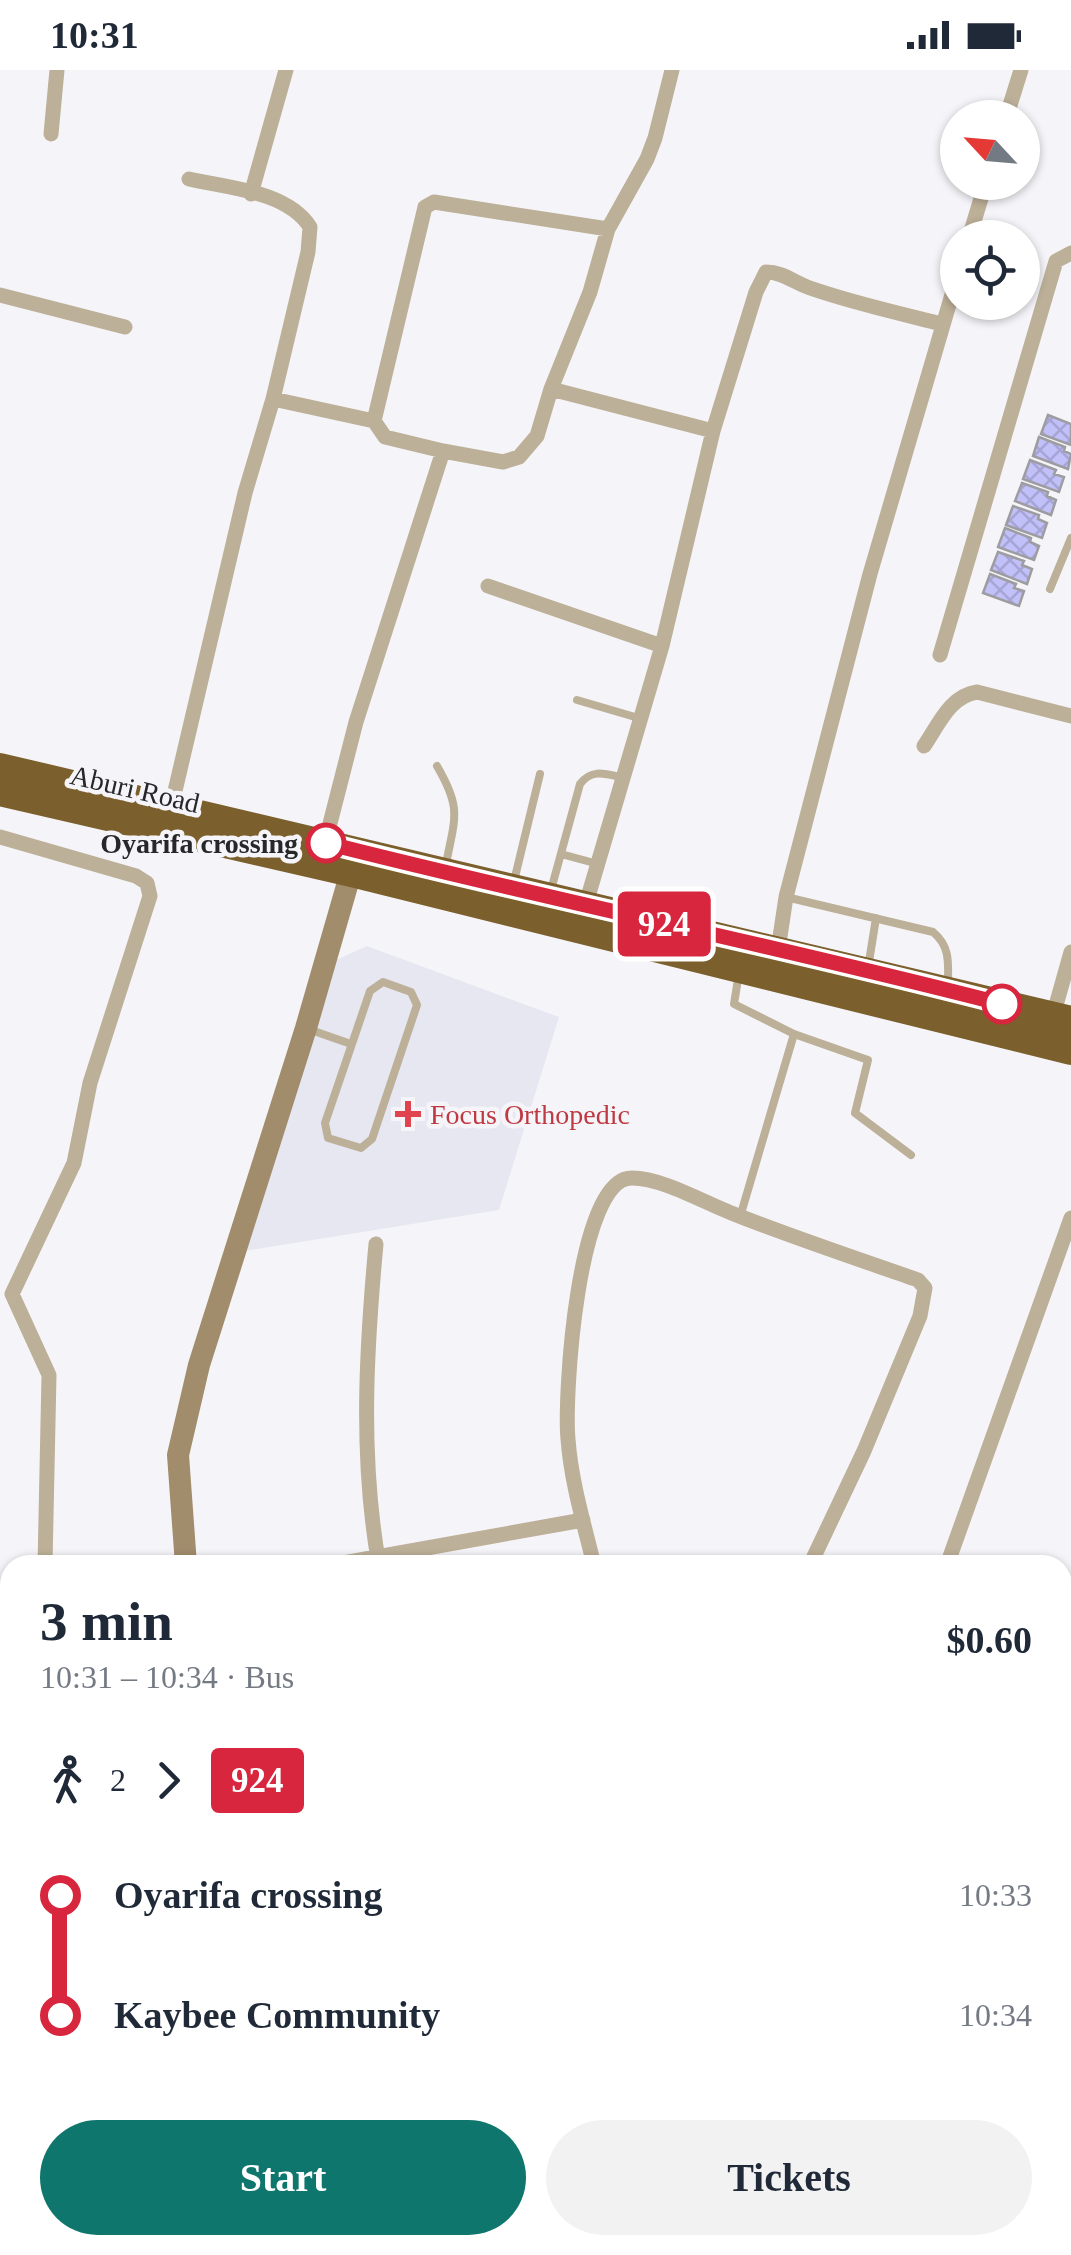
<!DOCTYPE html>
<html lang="en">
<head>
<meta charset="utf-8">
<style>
	:root { --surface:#fff; --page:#f2f2f3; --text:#1f2937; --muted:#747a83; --accent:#0f766e }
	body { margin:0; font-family:Georgia,serif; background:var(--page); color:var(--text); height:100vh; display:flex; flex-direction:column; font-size:38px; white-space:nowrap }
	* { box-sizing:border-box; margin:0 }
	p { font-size:32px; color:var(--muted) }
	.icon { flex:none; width:55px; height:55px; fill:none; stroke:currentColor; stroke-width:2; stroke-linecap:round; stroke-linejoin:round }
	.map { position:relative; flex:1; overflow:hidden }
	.drawer { position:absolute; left:0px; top:1485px; width:1072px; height:700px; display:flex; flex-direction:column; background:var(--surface); border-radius:30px 30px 0 0; box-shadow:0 2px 8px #0004 }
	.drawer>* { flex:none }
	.badge { padding:0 20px; border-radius:8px; font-size:35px; line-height:65px }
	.needle { width:65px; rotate:296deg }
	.fabs { position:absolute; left:940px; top:30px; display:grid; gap:20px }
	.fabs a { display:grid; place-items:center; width:100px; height:100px; border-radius:50%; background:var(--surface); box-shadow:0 2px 8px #0004; font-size:50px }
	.map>.badge { position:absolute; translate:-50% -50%; box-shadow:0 0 0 5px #fff }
	.legs { display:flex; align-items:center; gap:15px; height:110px; padding:0 40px; font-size:32px }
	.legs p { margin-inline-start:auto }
	.summary { display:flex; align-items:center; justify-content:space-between; height:170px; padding:0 40px }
	h1 { font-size:55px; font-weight:600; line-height:75px }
	.primary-button { display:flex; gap:20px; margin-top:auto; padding:20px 40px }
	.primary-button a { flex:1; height:115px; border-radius:60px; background:var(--accent); color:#fff; font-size:40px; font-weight:600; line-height:115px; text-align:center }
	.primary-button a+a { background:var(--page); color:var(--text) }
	ul { padding:0 40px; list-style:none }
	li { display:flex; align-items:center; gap:35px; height:120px; font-size:38px }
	li i { display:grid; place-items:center; width:15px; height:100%; margin:0 12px; background:currentColor }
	li i::after { content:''; width:25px; height:25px; margin:-12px; border:8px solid; border-radius:50%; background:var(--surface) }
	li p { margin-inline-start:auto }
	li:first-child i { background:linear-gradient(#0000 50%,currentColor 0) }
	li:last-child i { background:linear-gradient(currentColor 50%,#0000 0) }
	.status { display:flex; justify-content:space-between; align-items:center; height:70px; padding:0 50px; background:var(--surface); direction:ltr }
	.status svg { height:28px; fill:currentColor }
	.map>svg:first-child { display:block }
	.built { fill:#e7e7f2 }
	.building { fill:url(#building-cross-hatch); stroke:#9d9da1; stroke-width:2.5 }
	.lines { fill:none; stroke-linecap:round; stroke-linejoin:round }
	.lane { stroke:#bdb099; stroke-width:8 }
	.street { stroke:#bdb099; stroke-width:15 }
	.secondary { stroke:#a18d6c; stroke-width:22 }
	.highway { stroke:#7b5f2c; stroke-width:30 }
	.line-1-casing { stroke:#fff; stroke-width:22 }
	.line-1 { stroke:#d7263d; stroke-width:15 }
	.stop-1-dot { fill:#fff; stroke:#d7263d; stroke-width:5 }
	.health-dot { fill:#e0444e; stroke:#f5f5f9; stroke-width:4 }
	.labels { text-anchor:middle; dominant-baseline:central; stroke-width:9; stroke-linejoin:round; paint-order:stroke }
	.street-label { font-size:28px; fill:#272729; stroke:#f5f5f9 }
	.stop-label { font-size:28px; font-weight:bold; fill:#272729; stroke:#f5f5f9; text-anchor:end }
	.health-label { font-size:28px; fill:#be3a42; stroke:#f5f5f9; text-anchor:start }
</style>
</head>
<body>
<div class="status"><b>10:31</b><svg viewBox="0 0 49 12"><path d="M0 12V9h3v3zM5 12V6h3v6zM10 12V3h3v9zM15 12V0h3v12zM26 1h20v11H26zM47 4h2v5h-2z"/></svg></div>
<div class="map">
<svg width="1071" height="2185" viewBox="0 0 1071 2185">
	<defs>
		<pattern id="building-cross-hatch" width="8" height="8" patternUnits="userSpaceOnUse" patternTransform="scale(2.5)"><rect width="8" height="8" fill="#c1c0f8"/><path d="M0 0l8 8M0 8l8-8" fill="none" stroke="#a6a5d5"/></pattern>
	</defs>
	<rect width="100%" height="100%" fill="#f5f5f9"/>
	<path class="built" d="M367 876 559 947 499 1140 244 1181 336 890Z"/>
	<path class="building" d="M1048 345 1071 354V375L1041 364Z
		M1039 367 1065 377 1064 381 1071 384 1068 399 1033 386Z
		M1030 390 1056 400 1054 404 1064 407 1059 422 1023 409Z
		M1022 413 1048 422 1047 426 1056 430 1051 445 1015 431Z
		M1013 436 1039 445 1038 449 1047 453 1042 468 1006 455Z
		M1005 458 1031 468 1030 472 1039 476 1034 490 998 477Z
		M998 482 1024 491 1022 495 1032 499 1027 514 991 500Z
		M990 504 1016 514 1014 518 1024 521 1019 536 983 523Z"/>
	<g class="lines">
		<path class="lane" d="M1050 519 1071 468
			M577 630 642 649
			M437 696C462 739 455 747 446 794
			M561 784 598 794
			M514 811 540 704
			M551 820 580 714C592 698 606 704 624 708
			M786 827 933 862C951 877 948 894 948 916
			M868 898 876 848
			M739 903 734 934 794 964 868 990 855 1043 911 1085
			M383 912 411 922 417 935 372 1069 361 1078 328 1068 325 1053 370 921Z
			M308 959 351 974
			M740 1147 794 964"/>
		<path class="street" d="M1006 48 1021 0
			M51 64 57 0
			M189 109C228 118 287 121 310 157L308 182 273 329
			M251 124 286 0
			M969 168 986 112
			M0 225 125 257
			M551 319 713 361
			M443 381 385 367 374 351 425 137 434 132 608 159
			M488 516 662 576
			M940 585 1056 191 1071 183
			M924 676C939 654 950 626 977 622L1071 646
			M171 738 245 423 273 329 374 351
			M0 767 136 806 147 813 150 826 90 1013 74 1093 12 1224 49 1305 45 1495
			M325 773 356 652 443 381 503 392 519 387 537 366 551 319 590 222 608 159 647 89 655 68 672 0
			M585 837 662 576 713 361 756 222 766 202C783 202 795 213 810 218 853 233 898 243 942 254
			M778 880 786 827 870 504 958 204
			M1053 946 1071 882
			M376 1174C366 1282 360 1388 379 1495
			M332 1495 583 1450
			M594 1495C584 1454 571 1411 568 1369 564 1328 577 1107 632 1108 664 1108 708 1135 739 1146 798 1169 858 1189 918 1210L925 1218 920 1246 864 1381 810 1495
			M947 1495 1071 1148
			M1038 1495 1039 1493
			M1062 1632 1071 1635
			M1062 1775 1071 1777
			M0 1872 10 1868
			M1062 1976 1071 1974
			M0 1979 10 2016
			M1062 2025 1071 2028
			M54 2175 56 2185
			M941 2175 971 2185"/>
		<path class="secondary" d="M186 1495 178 1385 199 1295 306 958 351 802
			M292 2175 294 2185"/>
		<path class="highway" d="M0 698 1071 951
			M0 721 351 802 1071 980"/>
	</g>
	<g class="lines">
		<defs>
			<path id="line-1" d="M326 773C550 830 778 876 1002 934"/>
		</defs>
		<use href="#line-1" class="line-1-casing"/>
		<use href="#line-1" class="line-1"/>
	</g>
	<g class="stop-1-dot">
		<circle cx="326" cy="773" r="18"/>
		<circle cx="1002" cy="934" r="18"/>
	</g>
	<path class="health-dot" d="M403 1029h10v10h10v10h-10v10h-10v-10h-10v-10h10z"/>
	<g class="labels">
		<g class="street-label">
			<text transform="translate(135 719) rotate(13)">Aburi Road</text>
		</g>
		<g class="stop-label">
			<text x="298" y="773">Oyarifa crossing</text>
		</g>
		<g class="health-label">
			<text x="430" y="1044">Focus Orthopedic</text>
		</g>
	</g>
</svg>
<div class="fabs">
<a><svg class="needle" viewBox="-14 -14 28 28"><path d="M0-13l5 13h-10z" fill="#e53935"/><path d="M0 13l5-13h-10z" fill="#747a83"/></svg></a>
<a><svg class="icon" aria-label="locate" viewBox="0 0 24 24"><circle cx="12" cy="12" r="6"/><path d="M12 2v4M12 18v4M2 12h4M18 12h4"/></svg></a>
</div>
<b class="badge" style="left:664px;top:854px;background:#d7263d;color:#fff">924</b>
<section class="drawer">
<div class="summary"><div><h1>3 min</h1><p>10:31 – 10:34 · Bus</p></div><b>$0.60</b></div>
<div class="legs"><svg class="icon" aria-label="walk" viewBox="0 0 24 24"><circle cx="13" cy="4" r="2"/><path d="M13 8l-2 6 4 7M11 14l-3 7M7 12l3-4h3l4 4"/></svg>2<svg class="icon" aria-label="forward" viewBox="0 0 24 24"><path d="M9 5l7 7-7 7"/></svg><b class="badge" style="background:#d7263d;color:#fff">924</b></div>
<ul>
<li><i style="color:#d7263d"></i><b>Oyarifa crossing</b><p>10:33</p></li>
<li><i style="color:#d7263d"></i><b>Kaybee Community</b><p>10:34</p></li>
</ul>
<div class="primary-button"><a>Start</a><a>Tickets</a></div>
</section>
</div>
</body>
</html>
